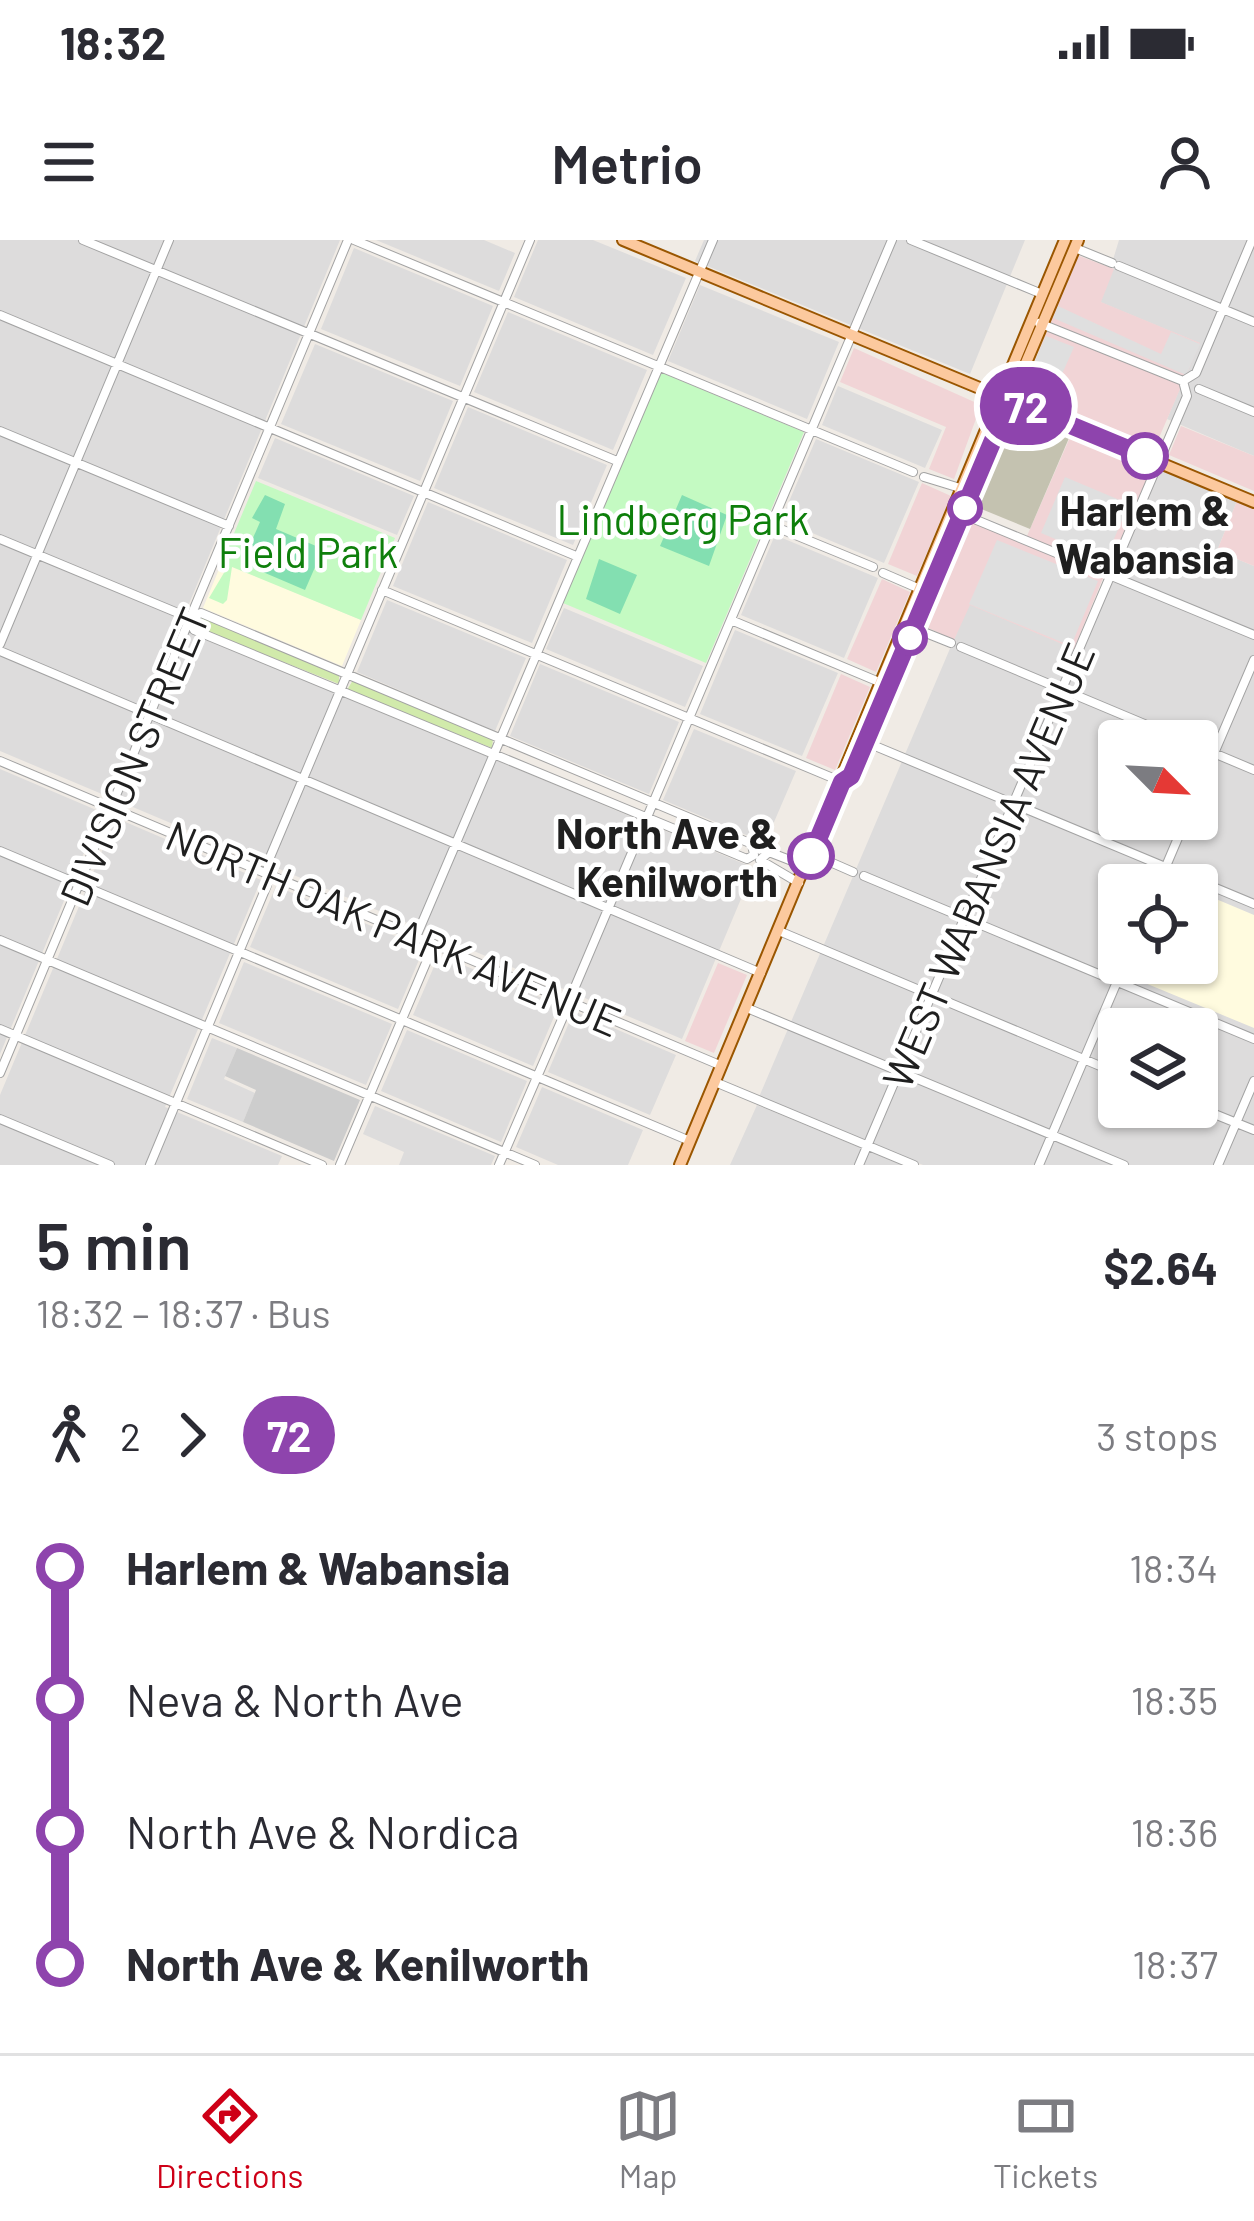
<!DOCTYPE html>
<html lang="en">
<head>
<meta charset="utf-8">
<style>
	:root { --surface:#fff; --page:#f2f2f3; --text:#2b2b33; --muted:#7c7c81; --line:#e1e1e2; --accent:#ce0017 }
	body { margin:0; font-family:Barlow,sans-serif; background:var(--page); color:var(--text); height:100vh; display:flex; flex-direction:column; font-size:45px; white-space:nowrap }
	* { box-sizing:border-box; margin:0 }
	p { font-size:39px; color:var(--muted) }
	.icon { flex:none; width:66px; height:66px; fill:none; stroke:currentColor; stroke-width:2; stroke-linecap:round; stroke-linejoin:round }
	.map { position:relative; height:925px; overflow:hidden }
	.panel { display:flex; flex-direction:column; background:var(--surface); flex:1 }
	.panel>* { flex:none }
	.badge { padding:0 24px; border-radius:39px; font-size:42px; line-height:78px }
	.needle { width:78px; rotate:114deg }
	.buttons { position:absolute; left:1098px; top:480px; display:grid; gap:24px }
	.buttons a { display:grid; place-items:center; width:120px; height:120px; border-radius:12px; background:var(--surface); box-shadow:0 3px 9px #0004; font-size:60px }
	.map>.badge { position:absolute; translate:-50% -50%; box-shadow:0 0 0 6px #fff }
	.legs { display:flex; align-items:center; gap:18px; height:132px; padding:0 36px; font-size:39px }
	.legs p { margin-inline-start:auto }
	.overview { display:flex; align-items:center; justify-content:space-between; height:204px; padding:0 36px }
	h1 { font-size:66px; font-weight:600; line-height:90px }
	ul { padding:0 36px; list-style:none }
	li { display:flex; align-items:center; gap:42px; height:132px; font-size:45px }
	li i { display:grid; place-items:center; width:18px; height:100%; margin:0 15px; background:currentColor }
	li i::after { content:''; width:30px; height:30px; margin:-15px; border:9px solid; border-radius:50%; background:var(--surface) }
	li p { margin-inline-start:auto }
	li:first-child i { background:linear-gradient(#0000 50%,currentColor 0) }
	li:last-child i { background:linear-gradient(currentColor 50%,#0000 0) }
	.status { display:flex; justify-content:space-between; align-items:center; height:84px; padding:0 60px; background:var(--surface); direction:ltr }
	.status svg { height:33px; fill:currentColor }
	header { display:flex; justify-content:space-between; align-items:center; height:156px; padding:0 36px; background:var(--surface); font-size:54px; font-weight:600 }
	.tabs { display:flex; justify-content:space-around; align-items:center; height:168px; border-top:3px solid var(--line); background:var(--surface); font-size:33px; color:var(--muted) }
	.tabs a { display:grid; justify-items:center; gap:6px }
	.tabs .current { color:var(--accent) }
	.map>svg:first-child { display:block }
	.residential { fill:#dddcdc; fill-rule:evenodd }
	.commercial { fill:#f1d4d6 }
	.education { fill:#fffbdf }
	.religious { fill:#cdcdcd }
	.construction { fill:#c4c2b0 }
	.grass { fill:#d1eaab }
	.park { fill:#c4fac2 }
	.pitch { fill:#83dfb1 }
	.parking { fill:#dfdfdf }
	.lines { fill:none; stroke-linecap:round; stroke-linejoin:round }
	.minor-casing { stroke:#a3a3a3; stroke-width:10 }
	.major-casing { stroke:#9a5600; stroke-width:14 }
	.minor { stroke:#fff; stroke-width:8 }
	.major { stroke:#fcc99e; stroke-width:10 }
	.line-1-casing { stroke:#fff; stroke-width:27 }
	.line-1 { stroke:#8e44ad; stroke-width:18 }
	.stop-1-dot { fill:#fff; stroke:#8e44ad; stroke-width:6 }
	.labels { text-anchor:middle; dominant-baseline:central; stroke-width:9; stroke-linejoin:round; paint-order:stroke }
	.stop-label { font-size:42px; font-weight:bold; fill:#1f1f1f; stroke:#fff }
	.park-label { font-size:42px; fill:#0e7f0b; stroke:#fff }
	.street-label { font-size:42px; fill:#1f1f1f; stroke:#fff }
</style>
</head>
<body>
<div class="status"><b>18:32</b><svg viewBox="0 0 49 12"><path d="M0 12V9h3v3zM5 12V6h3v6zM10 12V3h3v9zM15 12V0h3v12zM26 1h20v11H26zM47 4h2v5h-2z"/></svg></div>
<header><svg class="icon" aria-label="menu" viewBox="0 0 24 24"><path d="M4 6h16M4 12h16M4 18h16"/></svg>Metrio<svg class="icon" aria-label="person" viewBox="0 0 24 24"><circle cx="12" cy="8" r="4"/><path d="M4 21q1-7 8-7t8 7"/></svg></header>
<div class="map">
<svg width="1254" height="925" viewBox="0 0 1254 925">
	<rect width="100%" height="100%" fill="#f0ebe5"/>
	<path class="residential" d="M0 0H340L179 388 754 628 682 799 0 511Z
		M376 0H484L515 13 499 51Z
		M538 0H593L686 38 653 115 514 57Z
		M704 0H1025L970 134 695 21Z
		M1119 0H1254V216L1167 179 1199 103 1100 62Z
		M354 8 493 66 460 146 321 89Z
		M700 45 839 102 807 179 668 121Z
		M508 72 647 130 613 210 474 152Z
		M315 104 453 161 420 241 281 184Z
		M838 146 942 190 925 228 822 185Z
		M468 167 607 225 573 305 434 248Z
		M275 198 414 256 397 295 258 238Z
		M816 199 919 242 884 323 781 280Z
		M1158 229 1237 261 1217 311 1254 326V925H923L759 857 969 364 1080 411ZM1119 501H1197V579H1119ZM1119 645H1197V723H1119ZM1119 789H1197V867H1119Z
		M428 262 567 320 532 403 393 346Z
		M775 295 878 338 844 418 741 375Z
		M387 360 526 418 495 491 357 432Z
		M564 368 703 426 685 467 546 409Z
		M735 390 838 433 802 516 700 474Z
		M540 424 679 482 649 554 510 496Z
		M694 489 796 531 765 603 663 560Z
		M0 529 101 572 0 814Z
		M116 578 261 640 165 867 282 916 278 925H0V855Z
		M276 646 424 708 398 769 250 707Z
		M439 715 559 765 533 826 413 775Z
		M244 722 392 784 366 845 219 783Z
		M574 771 676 815 650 875 548 832Z
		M407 790 527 841 501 902 381 851Z
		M212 798 237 808 224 839 255 853 243 882 187 859Z
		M542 847 643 890 628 925H558L516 907Z
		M757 865 902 925H730Z
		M375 866 495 916 491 925H399L404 912 363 894Z"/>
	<path class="commercial" d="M1077 15 1114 29 1101 62 1200 103 1155 207 1023 152Z
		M854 108 981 165 954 239 929 229 946 187 840 142Z
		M1181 186 1254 216V251L1169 215Z
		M1071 195 1151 230 1107 330 1027 296Z
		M922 243 951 256 917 336 888 324Z
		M1237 261 1254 268V326L1217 311Z
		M968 280 1103 338 1074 409 970 365 954 400 920 384Z
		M882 339 910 352 876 432 847 419Z
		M841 434 870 447 835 530 806 518Z
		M718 723 747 735 714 813 685 801Z"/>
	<path class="education" d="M222 322 361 380 342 426 203 368Z
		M1197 651 1254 675V788L1128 736 1133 723H1197Z"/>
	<path class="religious" d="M237 808 360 860 334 921 243 882 256 850 225 836Z"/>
	<path class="construction" d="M1016 176 1069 198 1030 289 974 266Z"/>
	<path class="grass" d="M200 377 339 435V444L195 387Z
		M353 440 493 499 492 508 347 450Z"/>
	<path class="park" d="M660 132 804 192 706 423 563 363Z
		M256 241 395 298 361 380 232 327 227 360 223 364 209 358 228 326 222 322Z"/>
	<path class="pitch" d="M265 255 285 264 276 289 323 309 305 350 242 323 260 282 252 278Z
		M682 255 727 275 709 326 660 306Z
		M599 319 637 335 620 374 586 359Z"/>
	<path class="parking" d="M1058 66 1161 114 1171 92 1200 104 1186 135 1053 78Z
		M1046 96 1074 107 1051 159H1040L1024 146Z
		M1065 237 1129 264 1105 320 1041 293Z
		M997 300 1098 341 1071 406 969 364Z"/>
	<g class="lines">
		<defs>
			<path id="minor" d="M83 0 617 221
				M354 0 913 232
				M911 0 1042 54
				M1075 8 1112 23
				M1119 26 1254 82
				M0 75 576 316
				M1039 83 1183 141
				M1183 141 1196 133 1252 0
				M1199 149 1254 172
				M0 191 229 286
				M924 237 960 248
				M962 274 1254 395
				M771 285 873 327
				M0 299 190 378 201 373 752 604 754 615 747 619 194 390 190 378
				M883 333 920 349
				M382 350 840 541
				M731 380 884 444
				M911 387 951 403
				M0 404 169 0
				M961 407 1185 501
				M0 411 761 733
				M863 501 1254 664
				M1197 506 1254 530
				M0 521 722 826
				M1197 553 1254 420
				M0 611 690 901
				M812 614 853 632
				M864 636 1254 799
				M799 643 760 620 769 612 805 626
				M1158 645 1186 579
				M779 691 1119 834
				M416 697 713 0
				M0 700 535 925
				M569 761 892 0
				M747 768 1124 925
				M0 789 322 925
				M0 833 348 0
				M715 842 914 925
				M1197 867 1254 890
				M0 879 110 925
				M150 925 267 645 268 622 530 0
				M340 925 434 704
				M499 925 563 777 575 765
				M859 925 1187 156 1183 141
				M1039 925 1125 723
				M1218 925 1254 841"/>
			<path id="major" d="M623 0 1254 262
				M842 542 851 536 1078 0
				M680 925 1065 0"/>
		</defs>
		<use href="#minor" class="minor-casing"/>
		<use href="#major" class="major-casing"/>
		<use href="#minor" class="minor"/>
		<use href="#major" class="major"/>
	</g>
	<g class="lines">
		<defs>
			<path id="line-1" d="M811 616 842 542 851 536 1010 160 1145 216"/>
		</defs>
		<use href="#line-1" class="line-1-casing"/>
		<use href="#line-1" class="line-1"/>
	</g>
	<g class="stop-1-dot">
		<circle cx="1145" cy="216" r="21"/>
		<circle cx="965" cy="268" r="15"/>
		<circle cx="910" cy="398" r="15"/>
		<circle cx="811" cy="616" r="21"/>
	</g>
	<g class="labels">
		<g class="stop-label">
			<text x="1145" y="269">Harlem &amp;<tspan x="1145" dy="48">Wabansia</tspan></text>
			<text x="778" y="592" text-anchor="end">North Ave &amp;<tspan x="778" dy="48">Kenilworth</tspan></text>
		</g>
		<g class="park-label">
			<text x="683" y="278">Lindberg Park</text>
			<text x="308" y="311">Field Park</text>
		</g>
		<g class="street-label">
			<text transform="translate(133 516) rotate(-67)">DIVISION STREET</text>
			<text transform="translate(987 625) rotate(-67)">WEST WABANSIA AVENUE</text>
			<text transform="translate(394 687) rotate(23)">NORTH OAK PARK AVENUE</text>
		</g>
	</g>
</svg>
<div class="buttons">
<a><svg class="needle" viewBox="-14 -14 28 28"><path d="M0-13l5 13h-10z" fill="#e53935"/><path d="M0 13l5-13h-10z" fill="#7c7c81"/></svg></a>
<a><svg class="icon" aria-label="locate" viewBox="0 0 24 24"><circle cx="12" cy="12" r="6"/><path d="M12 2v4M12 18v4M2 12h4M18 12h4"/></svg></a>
<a><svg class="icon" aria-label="layers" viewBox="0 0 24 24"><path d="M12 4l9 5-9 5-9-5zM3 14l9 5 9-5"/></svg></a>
</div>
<b class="badge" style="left:1026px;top:166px;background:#8e44ad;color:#fff">72</b>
</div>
<section class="panel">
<div class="overview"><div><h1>5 min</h1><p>18:32 – 18:37 · Bus</p></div><b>$2.64</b></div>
<div class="legs"><svg class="icon" aria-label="walk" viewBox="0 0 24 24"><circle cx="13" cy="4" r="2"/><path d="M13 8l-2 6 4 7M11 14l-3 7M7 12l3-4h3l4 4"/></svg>2<svg class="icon" aria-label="forward" viewBox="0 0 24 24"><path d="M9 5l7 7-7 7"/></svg><b class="badge" style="background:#8e44ad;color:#fff">72</b><p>3 stops</p></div>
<ul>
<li><i style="color:#8e44ad"></i><b>Harlem &amp; Wabansia</b><p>18:34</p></li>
<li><i style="color:#8e44ad"></i><span>Neva &amp; North Ave</span><p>18:35</p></li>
<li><i style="color:#8e44ad"></i><span>North Ave &amp; Nordica</span><p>18:36</p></li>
<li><i style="color:#8e44ad"></i><b>North Ave &amp; Kenilworth</b><p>18:37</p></li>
</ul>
</section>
<nav class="tabs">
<a class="current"><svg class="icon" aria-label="directions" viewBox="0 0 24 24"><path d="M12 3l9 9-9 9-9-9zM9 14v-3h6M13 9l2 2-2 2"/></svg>Directions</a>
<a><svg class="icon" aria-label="map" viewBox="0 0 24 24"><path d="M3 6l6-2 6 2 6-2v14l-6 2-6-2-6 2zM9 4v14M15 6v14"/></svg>Map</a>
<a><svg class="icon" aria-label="tickets" viewBox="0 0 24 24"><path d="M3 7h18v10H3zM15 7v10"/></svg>Tickets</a>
</nav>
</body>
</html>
